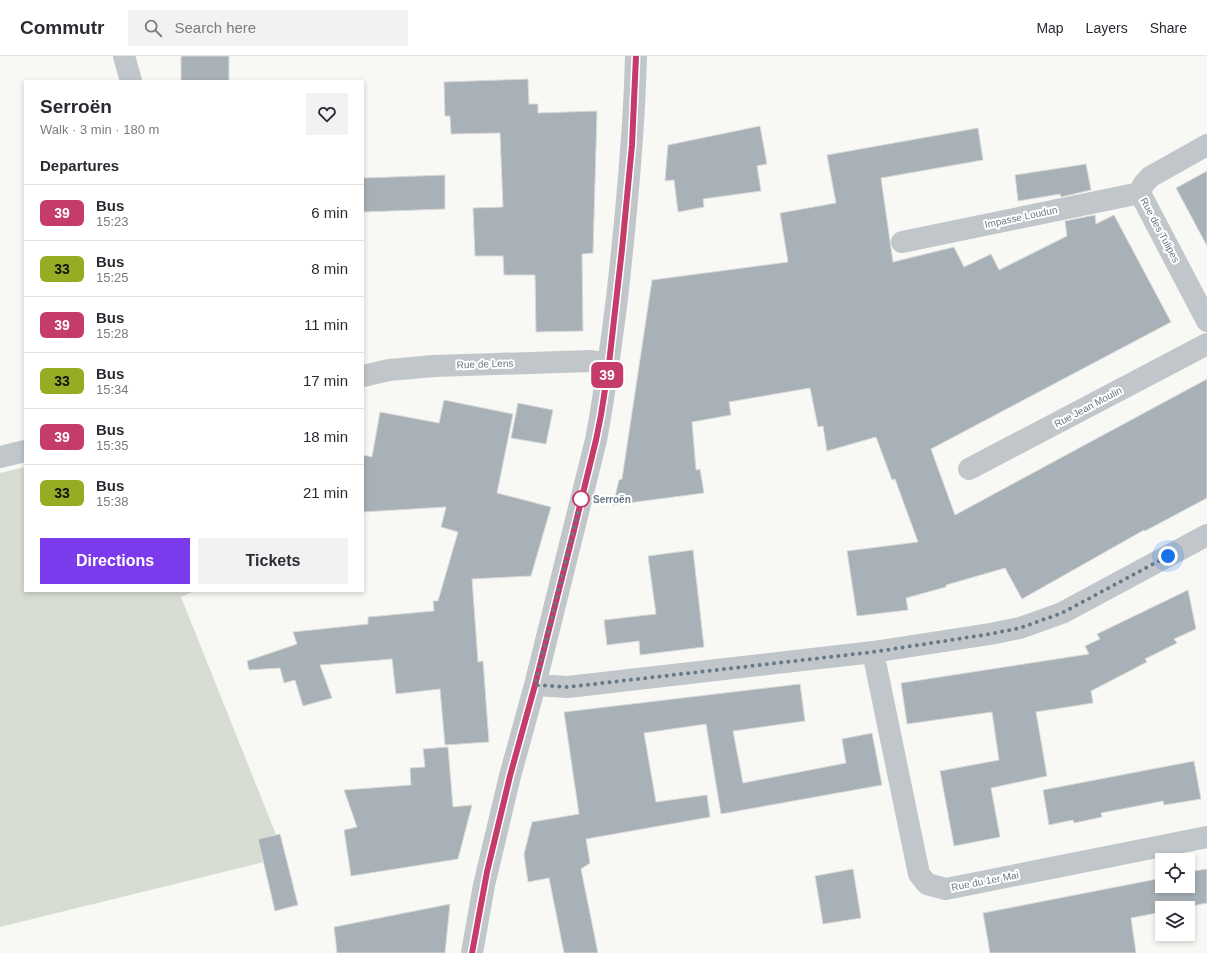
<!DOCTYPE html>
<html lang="en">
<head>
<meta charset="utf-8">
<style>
	:root { --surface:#fff; --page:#f2f2f3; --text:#2b2b33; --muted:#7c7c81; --line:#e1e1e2; --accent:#7c3aed }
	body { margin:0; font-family:Arial,sans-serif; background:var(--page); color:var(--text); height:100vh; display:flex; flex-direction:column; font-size:15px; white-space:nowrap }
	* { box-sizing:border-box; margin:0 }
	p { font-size:13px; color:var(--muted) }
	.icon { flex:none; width:22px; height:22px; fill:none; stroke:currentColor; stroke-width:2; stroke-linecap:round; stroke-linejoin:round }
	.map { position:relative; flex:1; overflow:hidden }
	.panel { position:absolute; left:24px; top:24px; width:340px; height:512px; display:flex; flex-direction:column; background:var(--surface); border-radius:0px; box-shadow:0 2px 6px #0003 }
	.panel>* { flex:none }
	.badge { padding:0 8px; border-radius:6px; font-size:14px; line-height:26px }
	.buttons { position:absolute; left:1155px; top:797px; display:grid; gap:8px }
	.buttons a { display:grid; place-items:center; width:40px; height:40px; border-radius:0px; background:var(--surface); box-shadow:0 2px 6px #0003; font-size:20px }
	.you { position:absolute; width:20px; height:20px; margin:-10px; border:3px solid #fff; border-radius:50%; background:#1a73e8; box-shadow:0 0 0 6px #1a73e833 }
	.map>.badge { position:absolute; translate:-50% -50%; box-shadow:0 0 0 2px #fff }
	h2 { padding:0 16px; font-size:15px; line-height:36px }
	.round { display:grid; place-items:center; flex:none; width:42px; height:42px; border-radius:0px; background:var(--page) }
	.head { display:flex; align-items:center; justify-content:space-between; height:68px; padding:0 16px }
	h1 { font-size:19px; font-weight:800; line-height:30px }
	.primary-button { display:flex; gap:8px; margin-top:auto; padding:8px 16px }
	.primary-button a { flex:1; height:46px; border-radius:0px; background:var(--accent); color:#fff; font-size:16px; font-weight:800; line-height:46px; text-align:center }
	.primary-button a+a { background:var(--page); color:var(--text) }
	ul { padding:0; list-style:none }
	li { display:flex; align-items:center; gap:12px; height:56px; padding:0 16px; border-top:1px solid var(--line) }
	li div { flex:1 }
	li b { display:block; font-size:15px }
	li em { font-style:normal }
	li .badge { min-width:44px; font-weight:700; text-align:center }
	header { display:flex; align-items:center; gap:24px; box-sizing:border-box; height:56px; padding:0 20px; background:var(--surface); border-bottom:1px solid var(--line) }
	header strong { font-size:19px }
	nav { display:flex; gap:22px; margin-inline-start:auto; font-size:14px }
	.search { width:280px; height:36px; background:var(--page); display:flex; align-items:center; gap:10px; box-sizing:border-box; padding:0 14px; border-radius:0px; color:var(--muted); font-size:15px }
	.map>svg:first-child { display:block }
	.grass { fill:#d8ddd4 }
	.building { fill:#a8b1b7; stroke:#dadad8 }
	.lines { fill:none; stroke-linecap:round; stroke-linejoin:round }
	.minor { stroke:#c1c6ca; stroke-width:22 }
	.line-casing { stroke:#fff; stroke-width:9 }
	.line { stroke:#c53b6a; stroke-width:6 }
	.walk { stroke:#677887; stroke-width:4; stroke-dasharray:0 7.2 }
	.stop-dot { fill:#fff; stroke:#c53b6a; stroke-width:2 }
	.labels { text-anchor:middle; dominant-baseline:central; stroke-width:4; stroke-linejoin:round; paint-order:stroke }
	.street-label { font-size:10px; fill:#677887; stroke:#fff }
	.stop-label { font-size:10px; font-weight:bold; fill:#677887; stroke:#fff; text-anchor:start }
</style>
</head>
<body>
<header>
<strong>Commutr</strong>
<div class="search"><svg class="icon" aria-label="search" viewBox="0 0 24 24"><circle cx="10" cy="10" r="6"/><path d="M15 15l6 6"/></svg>Search here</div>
<nav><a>Map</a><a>Layers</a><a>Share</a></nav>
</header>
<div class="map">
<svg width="1207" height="897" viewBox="0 0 1207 897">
	<rect width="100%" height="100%" fill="#f8f8f5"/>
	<path class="grass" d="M25 411V535H194L181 541 285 801 0 871V417Z"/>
	<path class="building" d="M181 0H229V25H181Z
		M528 23 529 48H538V57L597 55 593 197 582 198 583 275 536 276 535 219H504L503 200H475L473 152 503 151 500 77 451 78 450 60H445L444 26Z
		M760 70 767 108 757 110 761 135 703 143 704 151 678 156 674 124 665 125 668 89Z
		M978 72 983 104 881 122 893 206 954 191 964 211 991 198 999 214 1067 180 1065 165 1095 159 1096 168 1114 159 1171 266 931 393 955 459 1207 323V442L1145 475 1144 474 1022 543 1005 512 946 529V531L906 542 908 554 857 560 847 495 918 486 895 423 892 424 876 381 827 395 823 370 818 371 810 332 729 346 731 359 692 366 696 414 700 413 704 437 613 449 619 424 622 423 652 224 788 206 780 157 836 147 827 99Z
		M1086 108 1091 134 1061 141 1060 138 1018 145 1015 119Z
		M1207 115V190L1176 132Z
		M445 119V153L363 156V122Z
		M444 344 513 358 497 437 551 451 531 520 472 523 478 606 483 605 489 686 445 689 440 633 396 638 392 603 320 609 332 642 303 650 295 624 284 627 280 612 249 614 247 605 297 588 293 576 368 568V561L434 555 433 545H438L458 476 441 471 446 451 363 456V399L372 401 380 356 439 367Z
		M518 347 553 354 546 388 511 382Z
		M693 494 704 591 640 599 639 585 607 589 604 564 656 558 648 500Z
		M1188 534 1196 573 1174 583 1177 587 1145 603 1147 606 1091 635 1093 647 1036 656 1047 720 991 732 1000 781 954 790 940 715 999 704 992 656 907 668 901 627 1089 598 1085 590 1100 583 1097 578Z
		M800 628 805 665 733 675 743 727 846 707 842 683 872 677 882 729 721 758 706 668 644 677 656 746 707 739 710 761 586 783 590 807 581 813 598 897H564L549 822 528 826 524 798 532 766 579 758 564 656Z
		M448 691 453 751 472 749 458 803 351 820 344 774 357 771 344 734 411 729 410 712 425 711 423 693Z
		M1194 705 1201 743 1164 749 1163 745 1101 757 1102 761 1074 767 1073 764 1049 769 1043 734Z
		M280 778 298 849 275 855 258 783Z
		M853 813 861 862 823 868 815 820Z
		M1207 813V847L1182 852H1162V856L1131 862 1136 897H990L983 857 1162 822V830H1188V816Z
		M450 848 445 897H337L334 871Z"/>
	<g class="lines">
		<path class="minor" d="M124 0 131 25
			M1207 89 1150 121 1143 129 1140 137 1207 265
			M902 186 1140 137
			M363 320 389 314 434 310 591 305 609 308
			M0 401 25 395
			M969 413 1207 288
			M873 596 919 818 927 828 946 833 1207 781
			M535 629 568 631 873 596 990 578 1020 572 1062 557 1207 479
			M472 897 484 829 510 720 535 629 596 384C605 337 611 290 617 242 626 162 634 81 636 0"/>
	</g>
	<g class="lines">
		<defs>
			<path id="line" d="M472 897 487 816 510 720 535 629 574 474 596 384 601 359 609 308 622 193 632 89 636 0"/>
		</defs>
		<use href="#line" class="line-casing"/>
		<use href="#line" class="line"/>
		<path class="walk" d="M581 443 535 629 568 631 873 596 990 578 1020 572 1062 557 1168 500"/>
	</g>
	<circle class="stop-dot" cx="581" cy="443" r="8"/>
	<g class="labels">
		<g class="street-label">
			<text transform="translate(1021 161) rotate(-12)">Impasse Loudun</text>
			<text transform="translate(1160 174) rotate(62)">Rue des Tulipes</text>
			<text transform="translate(485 308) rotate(-2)">Rue de Lens</text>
			<text transform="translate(1088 351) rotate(-28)">Rue Jean Moulin</text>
			<text transform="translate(985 825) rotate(-11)">Rue du 1er Mai</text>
		</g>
		<g class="stop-label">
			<text x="593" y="443">Serroën</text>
		</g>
	</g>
</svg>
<div class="buttons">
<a><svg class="icon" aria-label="locate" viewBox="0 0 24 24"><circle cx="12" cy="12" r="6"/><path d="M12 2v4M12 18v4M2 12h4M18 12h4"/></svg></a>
<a><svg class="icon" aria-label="layers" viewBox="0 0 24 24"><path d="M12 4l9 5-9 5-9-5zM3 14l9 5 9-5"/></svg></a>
</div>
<div class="you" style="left:1168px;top:500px"></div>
<b class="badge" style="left:607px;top:319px;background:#c53b6a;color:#fff">39</b>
<section class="panel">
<div class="head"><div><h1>Serroën</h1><p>Walk · 3 min · 180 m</p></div><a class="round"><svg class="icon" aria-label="heart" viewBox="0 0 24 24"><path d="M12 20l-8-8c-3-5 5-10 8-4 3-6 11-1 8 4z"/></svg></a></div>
<h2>Departures</h2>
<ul>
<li><span class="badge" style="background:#c53b6a;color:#fff">39</span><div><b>Bus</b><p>15:23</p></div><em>6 min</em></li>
<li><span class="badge" style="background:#94ad23;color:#111">33</span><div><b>Bus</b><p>15:25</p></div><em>8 min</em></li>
<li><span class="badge" style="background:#c53b6a;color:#fff">39</span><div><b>Bus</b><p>15:28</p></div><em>11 min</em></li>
<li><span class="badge" style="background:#94ad23;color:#111">33</span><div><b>Bus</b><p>15:34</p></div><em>17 min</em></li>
<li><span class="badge" style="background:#c53b6a;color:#fff">39</span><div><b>Bus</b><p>15:35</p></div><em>18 min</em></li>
<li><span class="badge" style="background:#94ad23;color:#111">33</span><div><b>Bus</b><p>15:38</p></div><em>21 min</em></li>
</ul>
<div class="primary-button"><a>Directions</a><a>Tickets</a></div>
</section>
</div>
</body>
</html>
